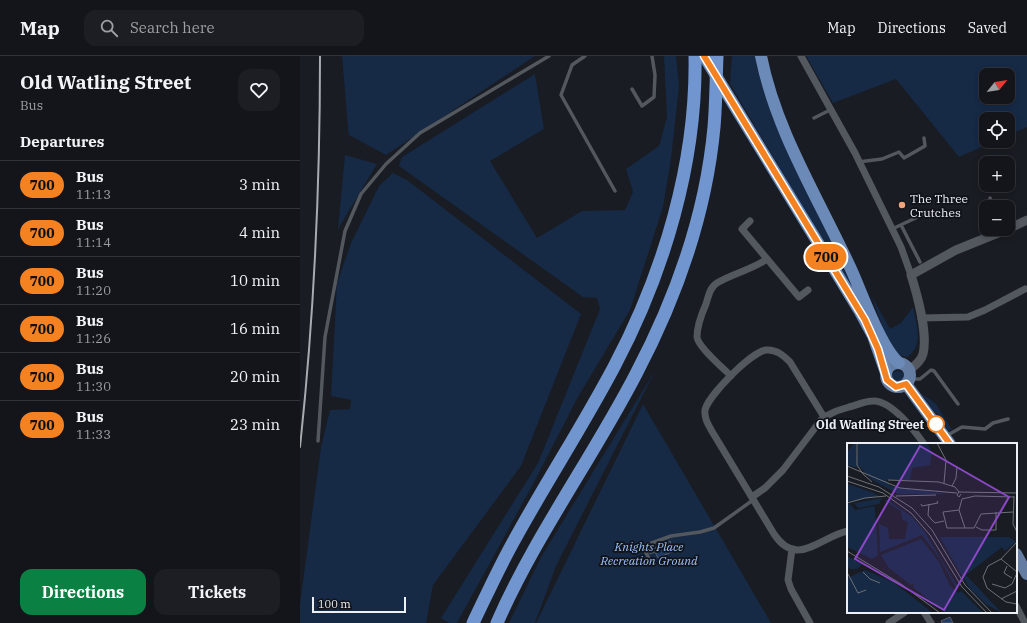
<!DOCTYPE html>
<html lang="en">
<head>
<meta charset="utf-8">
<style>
	:root { --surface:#13151a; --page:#1c1e23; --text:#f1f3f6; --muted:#9d9fa2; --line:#323439; --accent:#0b8043 }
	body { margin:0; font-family:"IBM Plex Serif",serif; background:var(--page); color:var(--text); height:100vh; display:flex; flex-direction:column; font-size:15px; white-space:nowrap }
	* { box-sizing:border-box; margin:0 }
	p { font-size:13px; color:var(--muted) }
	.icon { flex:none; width:22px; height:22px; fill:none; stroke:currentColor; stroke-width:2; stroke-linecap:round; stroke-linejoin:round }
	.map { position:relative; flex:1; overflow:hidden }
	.drawer { display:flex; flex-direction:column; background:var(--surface); width:300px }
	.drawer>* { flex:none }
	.badge { padding:0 8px; border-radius:13px; font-size:14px; line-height:26px }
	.needle { width:26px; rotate:60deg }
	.tools { position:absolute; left:679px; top:12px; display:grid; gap:8px }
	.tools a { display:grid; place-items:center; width:36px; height:36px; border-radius:8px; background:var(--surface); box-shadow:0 2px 6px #0003,0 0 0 1px var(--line); font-size:20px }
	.scale { position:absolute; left:12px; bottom:10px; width:94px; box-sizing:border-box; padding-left:4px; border:2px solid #eceff3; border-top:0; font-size:11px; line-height:14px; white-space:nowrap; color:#eceff3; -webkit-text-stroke:3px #101319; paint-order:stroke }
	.map>.badge { position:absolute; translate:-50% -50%; box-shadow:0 0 0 2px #fff }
	h2 { padding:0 20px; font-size:15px; line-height:36px }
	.round { display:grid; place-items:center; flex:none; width:42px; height:42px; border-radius:12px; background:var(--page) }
	.overview { display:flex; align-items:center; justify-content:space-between; height:68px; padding:0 20px }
	h1 { font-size:19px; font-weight:700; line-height:30px }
	.action { display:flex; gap:8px; margin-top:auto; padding:8px 20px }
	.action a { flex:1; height:46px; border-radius:12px; background:var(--accent); color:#fff; font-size:16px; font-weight:700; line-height:46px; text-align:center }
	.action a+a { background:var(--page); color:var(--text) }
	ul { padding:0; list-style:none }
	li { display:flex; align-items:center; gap:12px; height:48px; padding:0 20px; border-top:1px solid var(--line) }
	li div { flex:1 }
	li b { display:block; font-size:15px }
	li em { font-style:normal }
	li .badge { min-width:44px; font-weight:700; text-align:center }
	header { display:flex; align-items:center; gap:24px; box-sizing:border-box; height:56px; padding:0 20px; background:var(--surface); border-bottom:1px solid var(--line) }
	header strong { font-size:19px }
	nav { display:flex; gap:22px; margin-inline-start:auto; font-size:14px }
	.search { width:280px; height:36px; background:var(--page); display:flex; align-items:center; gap:10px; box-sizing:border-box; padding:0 14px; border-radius:12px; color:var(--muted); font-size:15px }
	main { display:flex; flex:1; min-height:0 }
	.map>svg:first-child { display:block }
	.green { fill:#162945; fill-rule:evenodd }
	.building { fill:#203b65; stroke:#5a5e65 }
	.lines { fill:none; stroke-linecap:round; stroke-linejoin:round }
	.service { stroke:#53575e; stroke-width:3.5 }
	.minor { stroke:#53575e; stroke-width:7 }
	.tertiary { stroke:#53575e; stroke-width:9 }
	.primary { stroke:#657da2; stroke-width:12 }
	.trunk { stroke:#6b8ab8; stroke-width:12 }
	.motorway { stroke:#7196cf; stroke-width:13 }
	.rail { stroke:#a8abb0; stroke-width:2 }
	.line-casing { stroke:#fff; stroke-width:9 }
	.line { stroke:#f58220; stroke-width:6 }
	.poi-dot { fill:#f0a278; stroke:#101319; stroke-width:1.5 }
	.stop-dot { fill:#fff; stroke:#f58220; stroke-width:2 }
	.labels { text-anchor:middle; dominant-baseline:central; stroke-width:3.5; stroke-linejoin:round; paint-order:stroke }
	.poi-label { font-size:12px; fill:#eceff3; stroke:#101319; text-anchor:start }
	.stop-label { font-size:12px; font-weight:bold; fill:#eceff3; stroke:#101319; text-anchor:end }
	.park-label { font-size:12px; font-style:italic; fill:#9dc0f8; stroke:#101319 }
	.inset-road { fill:none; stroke:#6d7076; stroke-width:1 }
	.view { fill:#8c49c7; fill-opacity:0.15; stroke:#8c49c7; stroke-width:2 }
	.inset-edge { fill:none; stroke:#eceff3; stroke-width:2 }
</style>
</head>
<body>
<header>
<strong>Map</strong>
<div class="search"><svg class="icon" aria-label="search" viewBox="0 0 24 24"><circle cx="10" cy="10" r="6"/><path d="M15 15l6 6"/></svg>Search here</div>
<nav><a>Map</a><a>Directions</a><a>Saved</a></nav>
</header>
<main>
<section class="drawer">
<div class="overview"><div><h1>Old Watling Street</h1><p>Bus</p></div><a class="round"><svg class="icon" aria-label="heart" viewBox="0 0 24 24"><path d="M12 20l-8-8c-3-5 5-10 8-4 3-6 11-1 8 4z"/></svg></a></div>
<h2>Departures</h2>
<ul>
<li><span class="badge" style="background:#f58220;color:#111">700</span><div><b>Bus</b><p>11:13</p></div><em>3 min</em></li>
<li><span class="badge" style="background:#f58220;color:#111">700</span><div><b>Bus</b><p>11:14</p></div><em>4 min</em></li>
<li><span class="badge" style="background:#f58220;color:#111">700</span><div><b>Bus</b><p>11:20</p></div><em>10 min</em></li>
<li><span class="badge" style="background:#f58220;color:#111">700</span><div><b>Bus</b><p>11:26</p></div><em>16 min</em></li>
<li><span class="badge" style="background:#f58220;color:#111">700</span><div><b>Bus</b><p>11:30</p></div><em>20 min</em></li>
<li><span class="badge" style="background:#f58220;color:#111">700</span><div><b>Bus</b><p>11:33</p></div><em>23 min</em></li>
</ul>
<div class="action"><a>Directions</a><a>Tickets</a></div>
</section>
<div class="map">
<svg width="727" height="567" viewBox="0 0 727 567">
	<rect width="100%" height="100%" fill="#191c22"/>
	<path class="green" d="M42 0H235L86 99 49 79V84Z
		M364 0H376L379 30 371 103 363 151 330 254 278 341 232 430 157 567H149L141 562 238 407 300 253 297 242 283 241 99 110 102 101 235 18 244 73 190 105 237 182 282 155 325 154 333 136 326 113 359 90 367 61Z
		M432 0H455L458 16 473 62 570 264 430 28Z
		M506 0H727V71L708 79V63H686V85H695L659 101 596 23 533 47ZM686 19H708V41H686Z
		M45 99 77 108 38 173Z
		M93 117 107 124 281 258 221 410 133 529 126 567H0V548L21 391 30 354 50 353 51 344 31 340 37 227 51 187 79 130Z
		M571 239 590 273 601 267 613 251C616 268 625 289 607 301L597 299 584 275Z
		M356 313 256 510 235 567H209L241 501Z
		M592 321a6 6 0 1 1 12 0a6 6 0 1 1-12 0Z
		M621 337 636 348 652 374H648Z
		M343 348 471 567H236Z"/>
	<path class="building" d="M370 485 374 495 358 502 355 496 350 498 347 493 352 490 353 493Z
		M650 561 653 567H642L641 565Z"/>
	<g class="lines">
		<path class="service" d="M285 0 272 9 261 39 315 135
			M332 33 342 50 354 41 355 19 352 0
			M514 62 530 54
			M558 106 582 103 599 96 604 102 625 90 624 82
			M690 142 694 151
			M601 169 620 206
			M592 173 622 159
			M610 323H620L631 314 634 315 658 348
			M646 380 662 371 685 373 693 367 708 363
			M18 385 25 281 45 175 61 138 86 108 120 77 249 0
			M351 506 344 493 346 489 371 480 400 476 414 472 453 444"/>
		<path class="minor" d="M501 0 555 97 601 191 611 219
			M450 165 442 173 499 241 508 234
			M621 262 668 261 685 254 725 233
			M431 320C424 313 398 291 397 281 397 271 402 257 406 248 408 241 410 231 417 227 433 217 452 214 467 203
			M524 361 490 306C483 299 476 293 466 294 451 296 408 340 405 354 404 363 409 370 413 377L474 478C497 513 521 480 548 475
			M452 441 465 432 483 414 521 364C529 357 539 354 549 351 557 349 565 345 573 345 591 344 615 375 624 388
			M492 493 488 524 491 533 510 567
			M716 550 725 567
			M624 556 631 567
			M589 567 605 556"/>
		<path class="tertiary" d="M708 173 727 164
			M609 314C615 310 621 305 623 298 628 278 617 238 611 219L656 194 708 173"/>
		<path class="primary" d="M586 319a12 12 0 1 1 24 0a12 12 0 1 1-24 0Z
			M606 328 650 388
			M716 498 727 518"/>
		<path class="trunk" d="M404 0 559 254 573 280 586 317
			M461 0C476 76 519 143 551 213 562 237 581 292 599 307"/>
		<path class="motorway" d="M173 567C187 538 200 509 216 481 248 423 284 368 315 309 364 216 397 106 395 0
			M197 567C235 480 292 403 336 318 376 242 406 158 414 71 416 48 416 24 417 0"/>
		<path class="rail" d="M0 391C14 261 20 130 20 0"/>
	</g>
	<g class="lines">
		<defs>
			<path id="line" d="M404 0 565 264 578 293 587 324 596 331 606 328 650 388"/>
		</defs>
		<use href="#line" class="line-casing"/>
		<use href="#line" class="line"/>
	</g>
	<circle class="poi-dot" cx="602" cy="149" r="4"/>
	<circle class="stop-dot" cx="636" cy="368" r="8"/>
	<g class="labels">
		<g class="poi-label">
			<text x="610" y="142">The Three<tspan x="610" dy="14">Crutches</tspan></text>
		</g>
		<g class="stop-label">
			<text x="624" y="368">Old Watling Street</text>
		</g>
		<g class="park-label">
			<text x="349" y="490">Knights Place<tspan x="349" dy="14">Recreation Ground</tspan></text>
		</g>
	</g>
	<g transform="translate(547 387)">
		<rect width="170" height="170" fill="#191c22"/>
		<path d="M7 0H9L11 25 0 22V9ZM11 0H80L85 9 83 22 65 25 63 37H39L43 43 101 51H51L25 37 11 22ZM0 41 25 49 32 53 0 59ZM35 55 32 61 11 65 7 60ZM39 56 64 73 77 88 111 144 109 145 93 116 75 92 33 109 32 81 41 85 42 96H58L61 79 55 76 54 68 38 58ZM3 61 8 67 27 63 28 65 31 112 25 116 0 104V62ZM89 89 115 128 93 94H162L169 99 158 108 155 104 119 132 155 170 140 162 123 146ZM74 96 92 119 103 143 111 150 114 148 136 170H99L71 148 66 144 67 140 64 142 42 125 34 112ZM0 113 15 121 10 126H3L0 124ZM18 127 46 139 86 170H0V135Z" fill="#162945"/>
		<path class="inset-road" d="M10 0V22L16 31 25 39M90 0 99 17 97 40M0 23 53 45 110 50M0 33 32 44 65 65 85 87 118 142 145 170M41 37 92 39 108 44 112 49M0 38 36 50 64 70 83 92 115 144 140 170M105 43 109 35 110 24M114 51 112 54 110 52 112 49 170 50M49 53 89 52M167 53 166 81 170 89M0 60 18 55 39 53M74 61 75 63 91 60 90 58M82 61 81 72 84 76 88 80 97 78M112 67 96 69 100 85H127L134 71 166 69M129 84 135 87H149V69M118 85 112 67 115 56 128 53 167 54M170 99 154 116 141 123 136 134 140 145 159 159 170 161M0 108 54 141 93 170M154 116 170 129M160 123 157 130 165 135M16 129 23 136 33 140M1 131 11 150 19 147M145 141 158 145 165 141 170 130M154 156 170 148"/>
		<path class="view" d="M73 3 162 54 97 167 8 116Z"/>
		<rect width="170" height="170" class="inset-edge"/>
	</g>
</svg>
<div class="tools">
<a><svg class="needle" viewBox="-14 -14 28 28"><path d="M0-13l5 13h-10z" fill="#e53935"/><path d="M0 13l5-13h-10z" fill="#9d9fa2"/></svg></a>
<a><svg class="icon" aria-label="locate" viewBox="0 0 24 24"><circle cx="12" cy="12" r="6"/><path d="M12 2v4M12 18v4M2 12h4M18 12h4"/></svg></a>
<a>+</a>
<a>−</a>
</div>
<div class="scale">100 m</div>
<b class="badge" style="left:526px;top:201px;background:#f58220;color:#111">700</b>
</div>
</main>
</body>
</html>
